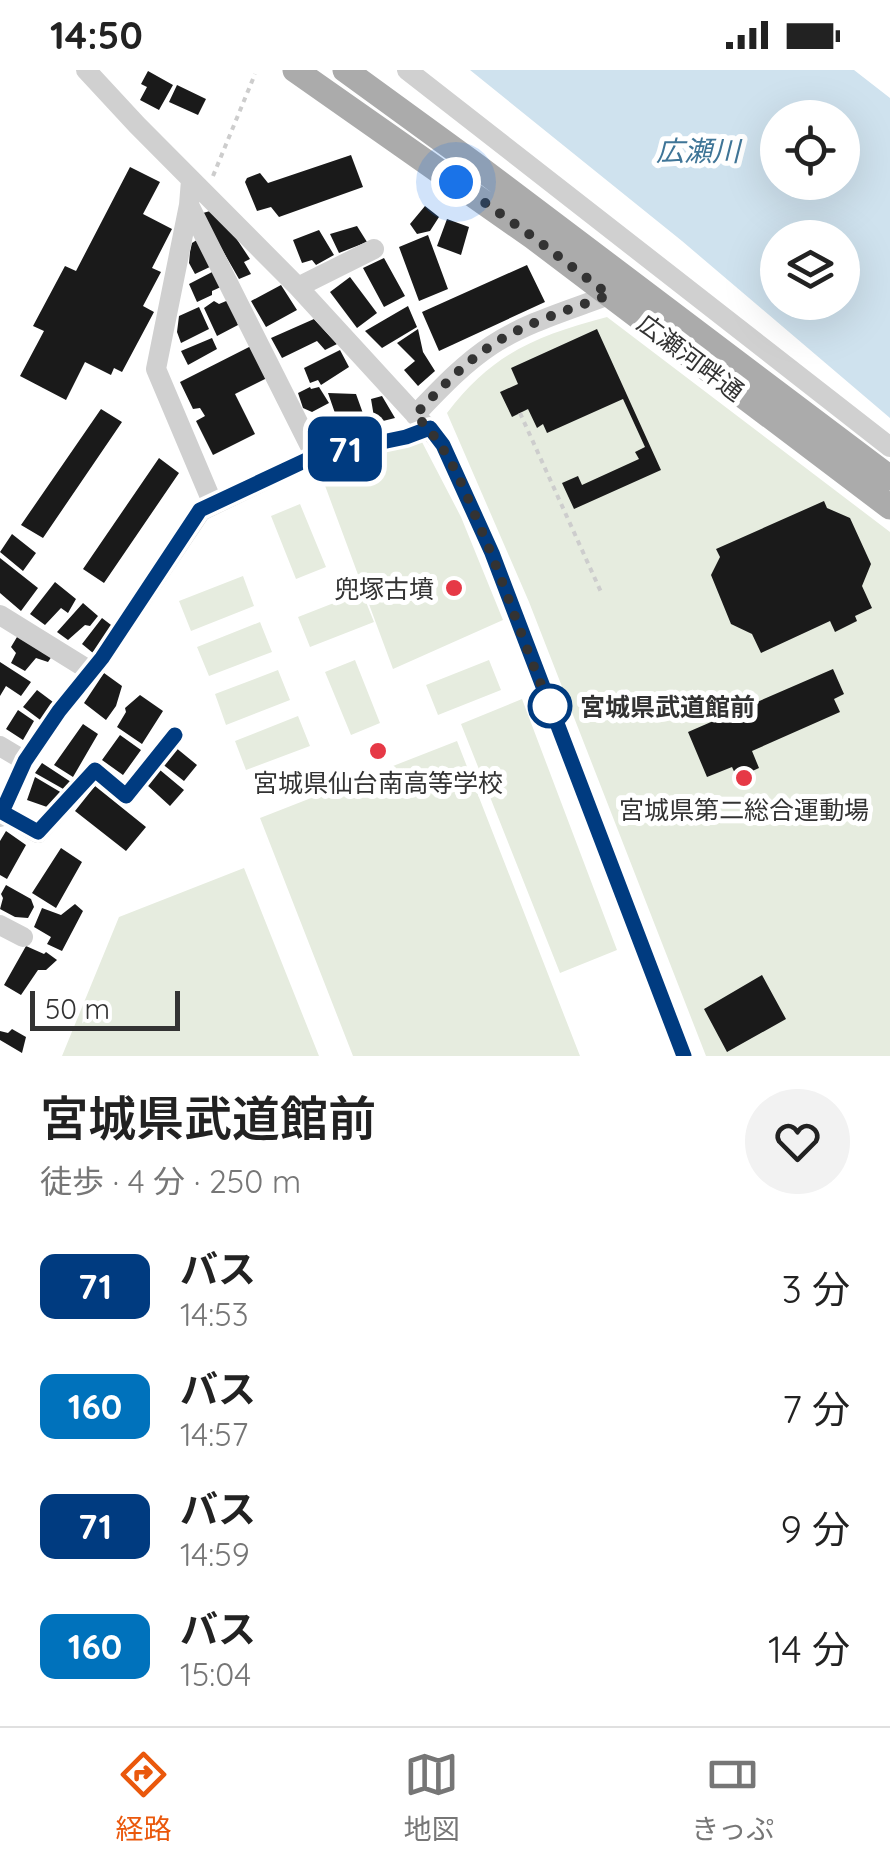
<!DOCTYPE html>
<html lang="ja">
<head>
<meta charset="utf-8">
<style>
	:root { --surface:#fff; --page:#f2f2f2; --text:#222; --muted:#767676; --line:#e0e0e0; --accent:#ea580c }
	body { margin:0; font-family:Quicksand,"Noto Sans JP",sans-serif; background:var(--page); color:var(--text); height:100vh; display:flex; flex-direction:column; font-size:38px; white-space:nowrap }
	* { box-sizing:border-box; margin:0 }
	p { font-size:32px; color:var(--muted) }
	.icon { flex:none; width:55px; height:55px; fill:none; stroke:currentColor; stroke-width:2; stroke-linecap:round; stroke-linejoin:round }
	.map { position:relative; height:986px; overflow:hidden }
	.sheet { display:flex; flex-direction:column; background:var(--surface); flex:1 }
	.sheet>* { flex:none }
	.badge { padding:0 20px; border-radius:15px; font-size:35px; line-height:65px }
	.controls { position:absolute; left:760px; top:30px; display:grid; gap:20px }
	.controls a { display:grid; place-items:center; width:100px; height:100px; border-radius:50%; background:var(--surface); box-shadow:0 10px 40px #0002; font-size:50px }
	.scale { position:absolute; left:30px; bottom:25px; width:150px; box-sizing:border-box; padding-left:10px; border:5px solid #333; border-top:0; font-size:28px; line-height:35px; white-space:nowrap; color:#333; -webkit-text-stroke:8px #fff; paint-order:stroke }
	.you { position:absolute; width:50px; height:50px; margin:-25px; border:8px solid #fff; border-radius:50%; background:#1a73e8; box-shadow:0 0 0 15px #1a73e833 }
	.map>.badge { position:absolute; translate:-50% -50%; box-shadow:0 0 0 5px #fff }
	.round { display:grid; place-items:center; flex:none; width:105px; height:105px; border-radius:52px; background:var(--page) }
	.head { display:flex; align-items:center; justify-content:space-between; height:170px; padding:0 40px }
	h1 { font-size:48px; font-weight:600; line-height:75px }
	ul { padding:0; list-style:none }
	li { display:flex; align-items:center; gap:30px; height:120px; padding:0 40px }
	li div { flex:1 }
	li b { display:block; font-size:38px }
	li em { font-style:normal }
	li .badge { min-width:110px; font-weight:700; text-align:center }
	.status { display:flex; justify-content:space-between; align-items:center; height:70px; padding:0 50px; background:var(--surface); direction:ltr }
	.status svg { height:28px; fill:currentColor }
	.dock { display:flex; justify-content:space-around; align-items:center; height:140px; border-top:2px solid var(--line); background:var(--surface); font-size:28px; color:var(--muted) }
	.dock a { display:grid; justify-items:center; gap:5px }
	.dock .active { color:var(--accent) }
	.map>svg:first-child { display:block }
	.green { fill:#e6ecdf }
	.water { fill:#cfe2ee; fill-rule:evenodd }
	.building { fill:#1a1a1a }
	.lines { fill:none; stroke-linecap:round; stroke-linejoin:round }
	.path { stroke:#cdcdcd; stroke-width:4; stroke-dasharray:5 5; stroke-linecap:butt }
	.minor { stroke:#d0d0d0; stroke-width:20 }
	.major { stroke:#ababab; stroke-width:25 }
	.line-casing { stroke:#fff; stroke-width:22 }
	.line { stroke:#003b80; stroke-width:15 }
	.walk { stroke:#333; stroke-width:10; stroke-dasharray:0 18 }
	.poi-dot { fill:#e63946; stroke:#fff; stroke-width:4 }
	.stop-dot { fill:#fff; stroke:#003b80; stroke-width:5 }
	.labels { text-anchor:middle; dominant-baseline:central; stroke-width:10; stroke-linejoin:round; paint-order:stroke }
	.street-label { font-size:25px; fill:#333; stroke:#fff }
	.poi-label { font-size:25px; fill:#333; stroke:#fff }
	.stop-label { font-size:25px; font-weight:bold; fill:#333; stroke:#fff; text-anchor:start }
	.water-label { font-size:28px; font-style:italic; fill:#3f7597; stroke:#fff }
</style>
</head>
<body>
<div class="status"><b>14:50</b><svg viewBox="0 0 49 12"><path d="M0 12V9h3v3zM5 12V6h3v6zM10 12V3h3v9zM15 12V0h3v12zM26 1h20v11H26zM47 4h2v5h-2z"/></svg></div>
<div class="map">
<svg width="890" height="986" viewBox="0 0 890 986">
	<rect width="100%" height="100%" fill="#fff"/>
	<path class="green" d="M607 247 890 462V986H706L529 532 447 343C493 283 536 266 607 247Z
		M422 372 461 447 503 550 393 599 317 394 325 389Z
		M300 434 326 497 296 509 271 446Z
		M243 506 254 536 191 561 179 531Z
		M362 522 374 552 310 577 298 547Z
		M260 552 272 582 209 606 197 577Z
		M355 590 380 653 351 665 325 602Z
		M489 590 501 620 438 645 426 615Z
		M278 600 290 630 226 655 215 624Z
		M522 629 617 880 560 903 461 654Z
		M298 646 310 676 246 700 235 671Z
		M457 671 580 986H353L260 748Z
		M244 798 319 986H62L119 847Z"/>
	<path class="water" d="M470 0H854L890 28V348L682 171ZM778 48H842V112H778ZM778 168H842V232H778Z"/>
	<path class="building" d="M148 1 173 15 159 40 140 30 147 17 141 14Z
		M177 15 206 29 198 45 169 32Z
		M351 85 363 117 279 147 271 137 257 141 245 112 247 108 260 103 268 113Z
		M130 97 160 112 143 144 172 159 152 198 161 202 143 236 154 242 122 302 114 298 111 305 85 292 66 330 20 306 44 261 33 256 65 196 76 201Z
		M425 136 439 147 430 161 417 164 410 154Z
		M210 141 232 162 250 189 244 192 251 204 239 209 204 148 203 143Z
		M447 149 469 157 461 185 437 176Z
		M357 156 367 172 339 183 330 164Z
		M319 160 334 185 316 195 312 190 302 193 293 170Z
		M428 165 448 219 419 231 399 177Z
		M200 168 214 195 195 204 189 193 190 182 192 173Z
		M384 188 405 226 384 237 363 198Z
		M527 195 545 232 439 281 422 242Z
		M216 200 223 216 212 221V225L197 232 189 214Z
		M350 207 377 243 357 258 330 222Z
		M281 215 297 240 266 257 251 231Z
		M231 229 238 255 217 266 204 238 214 231 219 234Z
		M408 236 417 257 382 278 365 261Z
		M199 237 209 259 181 273 177 262 179 246Z
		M314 249 337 274 325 280 317 271 282 288 271 268Z
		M418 259 423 282 435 301 418 316 404 300 415 291 397 273Z
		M597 259 661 400 574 439 562 413 578 406 582 415 639 389 635 382 645 377 623 329 547 363 543 354 537 358 528 339 512 347 500 322 518 314 511 298Z
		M212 268 217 279 188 295 181 281Z
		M255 274 271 306 235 324 255 364 213 385 196 351 205 346 200 338 193 339 180 312Z
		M340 280 349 297 321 315 318 310 310 313 304 298Z
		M310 317 311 319 319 317 329 333 312 342 303 338 298 323Z
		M328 323 356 324 365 349 363 365 344 369Z
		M382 326 395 348 375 353 371 329Z
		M101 339 122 352 43 468 21 455Z
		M331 343 340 365 328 369 319 366 314 349Z
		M159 388 179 403 104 513 83 499Z
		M824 431 827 438 850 448 871 494 862 516 872 538 855 546 857 551 835 562 830 551 761 583 752 564 731 554 711 505 720 487 716 479Z
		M12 464 36 483 23 501 0 482Z
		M0 488 38 518 21 541 0 523Z
		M55 512 76 529 68 543 61 538 45 555 30 544Z
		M83 533 98 546 90 556 85 555 68 570 57 562Z
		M102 548 115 558 93 583 82 574Z
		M20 562 54 583 48 592 36 588 25 601 11 593 16 583 11 577Z
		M0 592 31 612 21 626 6 616 0 626Z
		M833 599 844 624 834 629 840 642 752 681 759 698 737 708 732 697 707 707 688 662Z
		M104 603 122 616 116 636 106 650 84 633Z
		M37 620 57 635 43 652 23 637Z
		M140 625 163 641 142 674 117 657 126 642 125 638Z
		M18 640 34 651 23 670 6 659Z
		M83 654 98 664 73 707 54 695Z
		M120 665 141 680 123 705 102 690Z
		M175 677 197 695 184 711 161 693Z
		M42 693 71 712 65 720 35 703Z
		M160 700 184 720 170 736 147 715Z
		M35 707 62 723 57 732 47 737 27 730Z
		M95 716 146 757 126 781 75 741Z
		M6 761 26 775 7 809 0 805V771Z
		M61 778 82 792 56 838 32 823Z
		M6 815 31 829 34 837 28 848 15 847 0 839 3 828 1 824Z
		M75 834 83 841 62 881 47 874 51 867 34 857 42 838 61 845Z
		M26 876 44 884 46 882 57 890 46 900H38L21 925 4 915Z
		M762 905 786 949 727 982 704 939Z
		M12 959 26 967 22 983 0 970V961L8 963Z"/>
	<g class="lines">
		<path class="path" d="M213 106 255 4
			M520 343 601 522"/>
		<path class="minor" d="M86 0 137 55 298 217 443 375 492 483 684 986
			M407 0 890 377
			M191 110 189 135 156 299 213 434
			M189 135 315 386
			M298 217 374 179
			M415 345C439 320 463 294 492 275 527 252 570 240 609 225
			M0 545 92 602
			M0 676 25 691
			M3 743 38 763 95 700 126 726 175 665
			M0 747 25 691 59 641 102 588 201 441 315 386 406 367 429 358
			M0 855 23 867"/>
		<path class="major" d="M295 0 533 167 890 437
			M345 0 477 96 890 408"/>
	</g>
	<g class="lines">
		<defs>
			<path id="line" d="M175 665 126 726 95 700 38 762 2 742 25 691 59 641 102 588 200 440 315 386 406 367 430 358 443 375 492 483 684 986"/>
		</defs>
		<use href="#line" class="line-casing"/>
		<use href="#line" class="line"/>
		<path class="walk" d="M456 112 533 167 609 225C571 239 525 253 492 275 463 294 439 320 415 345 446 374 461 411 477 450 504 511 524 576 550 636"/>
	</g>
	<g class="poi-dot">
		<circle cx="454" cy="518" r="10"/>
		<circle cx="378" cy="681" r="10"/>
		<circle cx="744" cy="708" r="10"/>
	</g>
	<circle class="stop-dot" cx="550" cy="636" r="20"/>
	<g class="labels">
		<g class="street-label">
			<text transform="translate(691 287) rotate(37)">広瀬河畔通</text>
		</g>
		<g class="poi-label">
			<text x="434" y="518" text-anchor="end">兜塚古墳</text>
			<text x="378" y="712">宮城県仙台南高等学校</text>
			<text x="744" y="739">宮城県第二総合運動場</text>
		</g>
		<g class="stop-label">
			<text x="580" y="636">宮城県武道館前</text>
		</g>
		<g class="water-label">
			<text x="698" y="80">広瀬川</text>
		</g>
	</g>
</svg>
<div class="controls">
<a><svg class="icon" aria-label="locate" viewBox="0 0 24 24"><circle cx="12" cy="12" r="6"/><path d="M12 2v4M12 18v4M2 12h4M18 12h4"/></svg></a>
<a><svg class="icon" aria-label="layers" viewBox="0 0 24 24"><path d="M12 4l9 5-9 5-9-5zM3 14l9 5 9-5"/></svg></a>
</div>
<div class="scale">50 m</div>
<div class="you" style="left:456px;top:112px"></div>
<b class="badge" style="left:345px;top:379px;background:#003b80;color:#fff">71</b>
</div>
<section class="sheet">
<div class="head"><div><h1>宮城県武道館前</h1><p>徒歩 · 4 分 · 250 m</p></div><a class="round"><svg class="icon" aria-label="heart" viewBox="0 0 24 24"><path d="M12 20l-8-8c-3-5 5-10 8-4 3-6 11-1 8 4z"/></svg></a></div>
<ul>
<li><span class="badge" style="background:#003b80;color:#fff">71</span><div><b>バス</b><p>14:53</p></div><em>3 分</em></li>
<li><span class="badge" style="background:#0072bc;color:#fff">160</span><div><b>バス</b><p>14:57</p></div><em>7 分</em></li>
<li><span class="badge" style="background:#003b80;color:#fff">71</span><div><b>バス</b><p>14:59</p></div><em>9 分</em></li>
<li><span class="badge" style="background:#0072bc;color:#fff">160</span><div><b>バス</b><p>15:04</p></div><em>14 分</em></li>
</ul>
</section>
<nav class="dock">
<a class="active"><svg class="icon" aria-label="directions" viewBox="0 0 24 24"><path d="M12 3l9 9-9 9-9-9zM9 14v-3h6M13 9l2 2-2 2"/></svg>経路</a>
<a><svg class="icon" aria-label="map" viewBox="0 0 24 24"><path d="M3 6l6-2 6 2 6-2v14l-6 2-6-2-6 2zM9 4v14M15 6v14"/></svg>地図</a>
<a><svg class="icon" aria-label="tickets" viewBox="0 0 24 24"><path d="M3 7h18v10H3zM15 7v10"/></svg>きっぷ</a>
</nav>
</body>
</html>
